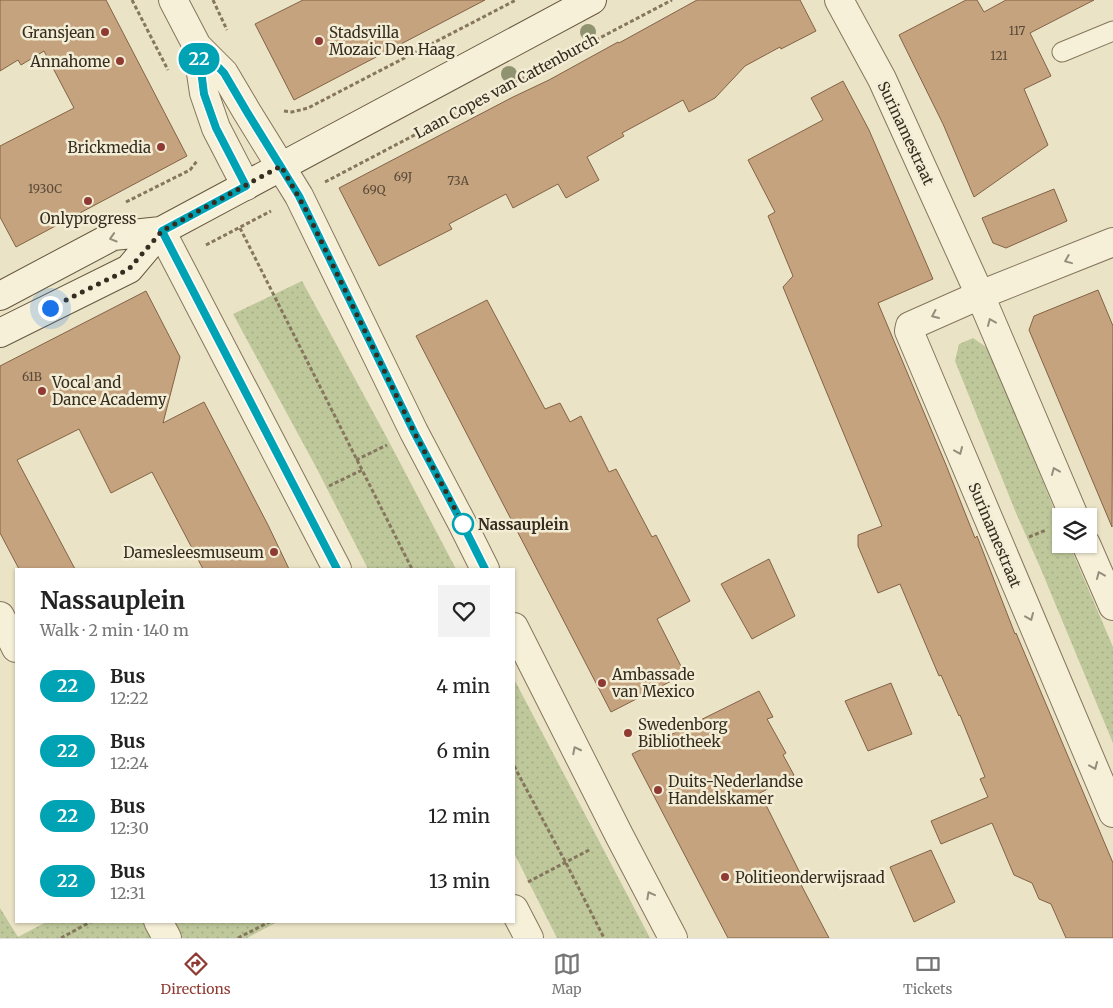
<!DOCTYPE html>
<html lang="en">
<head>
<meta charset="utf-8">
<style>
	:root { --surface:#fff; --page:#f2f2f2; --text:#222; --muted:#767676; --line:#e0e0e0; --accent:#8f3a32 }
	body { margin:0; font-family:Merriweather,serif; background:var(--page); color:var(--text); height:100vh; display:flex; flex-direction:column; font-size:19px; white-space:nowrap }
	* { box-sizing:border-box; margin:0 }
	p { font-size:16px; color:var(--muted) }
	.icon { flex:none; width:28px; height:28px; fill:none; stroke:currentColor; stroke-width:2; stroke-linecap:round; stroke-linejoin:round }
	.map { position:relative; flex:1; overflow:hidden }
	.details { position:absolute; left:15px; top:568px; width:500px; height:355px; display:flex; flex-direction:column; background:var(--surface); border-radius:0px; box-shadow:0 1px 4px #0004 }
	.details>* { flex:none }
	.badge { padding:0 10px; border-radius:16px; font-size:18px; line-height:32px }
	.fabs { position:absolute; left:1052px; top:508px; display:grid; gap:10px }
	.fabs a { display:grid; place-items:center; width:45px; height:45px; border-radius:0px; background:var(--surface); box-shadow:0 1px 4px #0004; font-size:25px }
	.you { position:absolute; width:25px; height:25px; margin:-12px; border:4px solid #fff; border-radius:50%; background:#1a73e8; box-shadow:0 0 0 8px #1a73e833 }
	.map>.badge { position:absolute; translate:-50% -50%; box-shadow:0 0 0 2px #fff }
	.round { display:grid; place-items:center; flex:none; width:52px; height:52px; border-radius:0px; background:var(--page) }
	.headline { display:flex; align-items:center; justify-content:space-between; height:85px; padding:0 25px }
	h1 { font-size:24px; font-weight:700; line-height:38px }
	ul { padding:0; list-style:none }
	li { display:flex; align-items:center; gap:15px; height:65px; padding:0 25px }
	li div { flex:1 }
	li b { display:block; font-size:19px }
	li em { font-style:normal }
	li .badge { min-width:55px; font-weight:700; text-align:center }
	.menu { display:flex; justify-content:space-around; align-items:center; height:70px; border-top:1px solid var(--line); background:var(--surface); font-size:14px; color:var(--muted) }
	.menu a { display:grid; justify-items:center; gap:2px }
	.menu .current { color:var(--accent) }
	.map>svg:first-child { display:block }
	.park { fill:url(#park-dots) }
	.building { fill:#c6a37f; stroke:#826345 }
	.lines { fill:none; stroke-linecap:round; stroke-linejoin:round }
	.lane-casing { stroke:#85765d; stroke-width:21 }
	.street-casing { stroke:#85765d; stroke-width:30 }
	.secondary-casing { stroke:#675740; stroke-width:30 }
	.path { stroke:#85765d; stroke-width:3; stroke-dasharray:4 2.5; stroke-linecap:butt }
	.lane { stroke:#f6f0d9; stroke-width:19 }
	.street { stroke:#f6f0d9; stroke-width:28 }
	.secondary { stroke:#f6f0d9; stroke-width:28 }
	.tree { fill:#8f936f }
	.oneway { stroke:#968e7c }
	.line-casing { stroke:#fff; stroke-width:11 }
	.line { stroke:#00a3b4; stroke-width:8 }
	.walk { stroke:#362d20; stroke-width:5; stroke-dasharray:0 9 }
	.poi-dot { fill:#8f3a32; stroke:#f3edd5; stroke-width:2 }
	.stop-dot { fill:#fff; stroke:#00a3b4; stroke-width:2.5 }
	.labels { text-anchor:middle; dominant-baseline:central; stroke-width:5; stroke-linejoin:round; paint-order:stroke }
	.number-label { font-size:12px; fill:#5a4a38 }
	.poi-label { font-size:15px; fill:#362d20; stroke:#f3edd5; text-anchor:start }
	.street-label { font-size:15px; fill:#362d20; stroke:#f3edd5 }
	.stop-label { font-size:15px; font-weight:bold; fill:#362d20; stroke:#f3edd5; text-anchor:start }
</style>
</head>
<body>
<div class="map">
<svg width="1113" height="938" viewBox="0 0 1113 938">
	<defs>
		<pattern id="park-dots" width="8" height="8" patternUnits="userSpaceOnUse" patternTransform="scale(1.25)"><rect width="8" height="8" fill="#bfc89b"/><path d="M2 2h.1M6 6h.1" fill="none" stroke="#a5ac85" stroke-width="1.8" stroke-linecap="round"/></pattern>
	</defs>
	<rect width="100%" height="100%" fill="#ebe3c6"/>
	<path class="park" d="M302 281 386 436 456 569H368L317 469 233 314Z
		M973 338 989 349 1061 526V544H1069L1113 647V743L1040 567 1016 513 955 361 959 344Z
		M514 679 650 938H557L514 853Z
		M0 908 18 937 48 921H279L247 938H0Z"/>
	<path class="building" d="M0 0H106L187 156 16 247 0 217V146L74 108 44 51 21 65 18 60 0 71Z
		M303 0H485L294 100 255 24Z
		M697 0H800L816 31 781 49 780 47 745 66 715 98 689 112 683 100 622 133 624 136 587 157 599 180 566 198 558 184 513 208 506 194 449 224 452 229 379 266 339 188 513 97 549 80 618 42 619 43Z
		M966 0H977L984 12 1006 0H1094L1030 33 1051 76 1024 89 1048 145 974 197 943 124 899 35Z
		M843 81 869 130 933 279 878 303 946 465 975 538 977 536 1015 634 1016 633 1113 863V938H1066L1051 904 1039 899 1032 883 1014 875 992 823 941 844 931 821 988 797 980 779 985 777 960 715 959 716 941 675 939 676 900 584 878 593 858 546V535L882 526 783 287 793 276 768 216 775 212 748 160 823 120 811 98Z
		M1054 189 1067 221 1006 248 993 243 982 218Z
		M1098 290 1113 326 1112 527 1029 330 1034 316Z
		M146 291 180 357 163 423 204 402 268 525 289 569H203L152 472 111 493 79 429 17 460 75 569H19L0 533V366Z
		M487 300 545 409 560 403 570 422 581 416 609 472 616 469 652 537 656 535 690 601 657 619 685 674 611 712 416 336Z
		M769 559 795 616 752 639 721 584Z
		M891 683 912 734 868 751 845 701Z
		M759 691 773 717 767 719 786 753 783 755 794 775 760 793 801 875 797 877 829 938H728L632 754Z
		M931 850 955 902 914 922 890 867Z"/>
	<g class="lines">
		<defs>
			<path id="lane" d="M1062 52 1113 31"/>
			<path id="street" d="M173 0 197 46 224 73 247 112 299 196 414 432 462 523 485 569
				M839 0 882 79 980 295 1074 516
				M197 46 204 93 216 128 246 186
				M161 231 337 569
				M1113 242 980 295 910 326 909 331 1113 813
				M1086 544 1113 606
				M0 616 16 648
				M514 627 619 835 673 938
				M514 909 529 938
				M158 921 167 938"/>
			<path id="secondary" d="M0 296 113 236 161 231
				M0 333 129 269 161 231 592 0"/>
		</defs>
		<use href="#lane" class="lane-casing"/>
		<use href="#street" class="street-casing"/>
		<use href="#secondary" class="secondary-casing"/>
		<path class="path" d="M132 0 168 70
			M213 0 227 30
			M284 111 292 112 308 108 516 0
			M325 182 672 0
			M126 202 190 170 197 161
			M240 228 412 569
			M206 245 271 211
			M356 460 387 445
			M329 486 362 470
			M1029 537 1046 530
			M514 766 566 863 604 938
			M528 882 591 849
			M61 938 92 921
			M238 938 271 921"/>
		<use href="#lane" class="lane"/>
		<use href="#street" class="street"/>
		<use href="#secondary" class="secondary"/>
	</g>
	<g class="tree">
		<circle cx="588" cy="32" r="8"/>
		<circle cx="509" cy="74" r="8"/>
	</g>
	<defs><path id="oneway-chevron" d="M-2-3.5L2.5 0L-2 3.5" fill="none" stroke-width="1.6" stroke-linecap="round" stroke-linejoin="round" transform="scale(1.25)"/></defs>
	<g class="oneway">
		<use href="#oneway-chevron" transform="translate(113 238) rotate(163)"/>
		<use href="#oneway-chevron" transform="translate(1068 260) rotate(158)"/>
		<use href="#oneway-chevron" transform="translate(935 315) rotate(156)"/>
		<use href="#oneway-chevron" transform="translate(991 322) rotate(-113)"/>
		<use href="#oneway-chevron" transform="translate(959 451) rotate(67)"/>
		<use href="#oneway-chevron" transform="translate(1055 471) rotate(-113)"/>
		<use href="#oneway-chevron" transform="translate(1100 575) rotate(-113)"/>
		<use href="#oneway-chevron" transform="translate(1030 617) rotate(67)"/>
		<use href="#oneway-chevron" transform="translate(576 750) rotate(-117)"/>
		<use href="#oneway-chevron" transform="translate(1094 766) rotate(67)"/>
		<use href="#oneway-chevron" transform="translate(650 895) rotate(-118)"/>
	</g>
	<g class="lines">
		<defs>
			<path id="line" d="M337 569 162 231 246 186 216 128 204 94 198 46 224 73 247 112 299 196 414 432 462 523 485 569"/>
		</defs>
		<use href="#line" class="line-casing"/>
		<use href="#line" class="line"/>
		<path class="walk" d="M50 308 129 269 162 231 281 166 306 210 414 432 463 524"/>
	</g>
	<g class="poi-dot">
		<circle cx="105" cy="32" r="5"/>
		<circle cx="319" cy="41" r="5"/>
		<circle cx="120" cy="61" r="5"/>
		<circle cx="161" cy="147" r="5"/>
		<circle cx="88" cy="201" r="5"/>
		<circle cx="42" cy="391" r="5"/>
		<circle cx="274" cy="552" r="5"/>
		<circle cx="602" cy="683" r="5"/>
		<circle cx="628" cy="733" r="5"/>
		<circle cx="658" cy="790" r="5"/>
		<circle cx="725" cy="877" r="5"/>
	</g>
	<circle class="stop-dot" cx="463" cy="524" r="10"/>
	<g class="labels">
		<g class="number-label">
			<text x="1017" y="30">117</text>
			<text x="999" y="55">121</text>
			<text x="403" y="176">69J</text>
			<text x="458" y="180">73A</text>
			<text x="45" y="188">1930C</text>
			<text x="374" y="189">69Q</text>
			<text x="32" y="376">61B</text>
		</g>
		<g class="poi-label">
			<text x="95" y="32" text-anchor="end">Gransjean</text>
			<text x="329" y="32">Stadsvilla<tspan x="329" dy="17">Mozaic Den Haag</tspan></text>
			<text x="110" y="61" text-anchor="end">Annahome</text>
			<text x="151" y="147" text-anchor="end">Brickmedia</text>
			<text x="88" y="218" text-anchor="middle">Onlyprogress</text>
			<text x="52" y="382">Vocal and<tspan x="52" dy="17">Dance Academy</tspan></text>
			<text x="264" y="552" text-anchor="end">Damesleesmuseum</text>
			<text x="612" y="674">Ambassade<tspan x="612" dy="17">van Mexico</tspan></text>
			<text x="638" y="724">Swedenborg<tspan x="638" dy="17">Bibliotheek</tspan></text>
			<text x="668" y="781">Duits-Nederlandse<tspan x="668" dy="17">Handelskamer</tspan></text>
			<text x="735" y="877">Politieonderwijsraad</text>
		</g>
		<g class="street-label">
			<text transform="translate(506 86) rotate(-28)">Laan Copes van Cattenburch</text>
			<text transform="translate(906 133) rotate(65)">Surinamestraat</text>
			<text transform="translate(995 535) rotate(67)">Surinamestraat</text>
		</g>
		<g class="stop-label">
			<text x="478" y="524">Nassauplein</text>
		</g>
	</g>
</svg>
<div class="fabs">
<a><svg class="icon" aria-label="layers" viewBox="0 0 24 24"><path d="M12 4l9 5-9 5-9-5zM3 14l9 5 9-5"/></svg></a>
</div>
<div class="you" style="left:50px;top:308px"></div>
<b class="badge" style="left:199px;top:59px;background:#00a3b4;color:#fff">22</b>
<section class="details">
<div class="headline"><div><h1>Nassauplein</h1><p>Walk · 2 min · 140 m</p></div><a class="round"><svg class="icon" aria-label="heart" viewBox="0 0 24 24"><path d="M12 20l-8-8c-3-5 5-10 8-4 3-6 11-1 8 4z"/></svg></a></div>
<ul>
<li><span class="badge" style="background:#00a3b4;color:#fff">22</span><div><b>Bus</b><p>12:22</p></div><em>4 min</em></li>
<li><span class="badge" style="background:#00a3b4;color:#fff">22</span><div><b>Bus</b><p>12:24</p></div><em>6 min</em></li>
<li><span class="badge" style="background:#00a3b4;color:#fff">22</span><div><b>Bus</b><p>12:30</p></div><em>12 min</em></li>
<li><span class="badge" style="background:#00a3b4;color:#fff">22</span><div><b>Bus</b><p>12:31</p></div><em>13 min</em></li>
</ul>
</section>
</div>
<nav class="menu">
<a class="current"><svg class="icon" aria-label="directions" viewBox="0 0 24 24"><path d="M12 3l9 9-9 9-9-9zM9 14v-3h6M13 9l2 2-2 2"/></svg>Directions</a>
<a><svg class="icon" aria-label="map" viewBox="0 0 24 24"><path d="M3 6l6-2 6 2 6-2v14l-6 2-6-2-6 2zM9 4v14M15 6v14"/></svg>Map</a>
<a><svg class="icon" aria-label="tickets" viewBox="0 0 24 24"><path d="M3 7h18v10H3zM15 7v10"/></svg>Tickets</a>
</nav>
</body>
</html>
